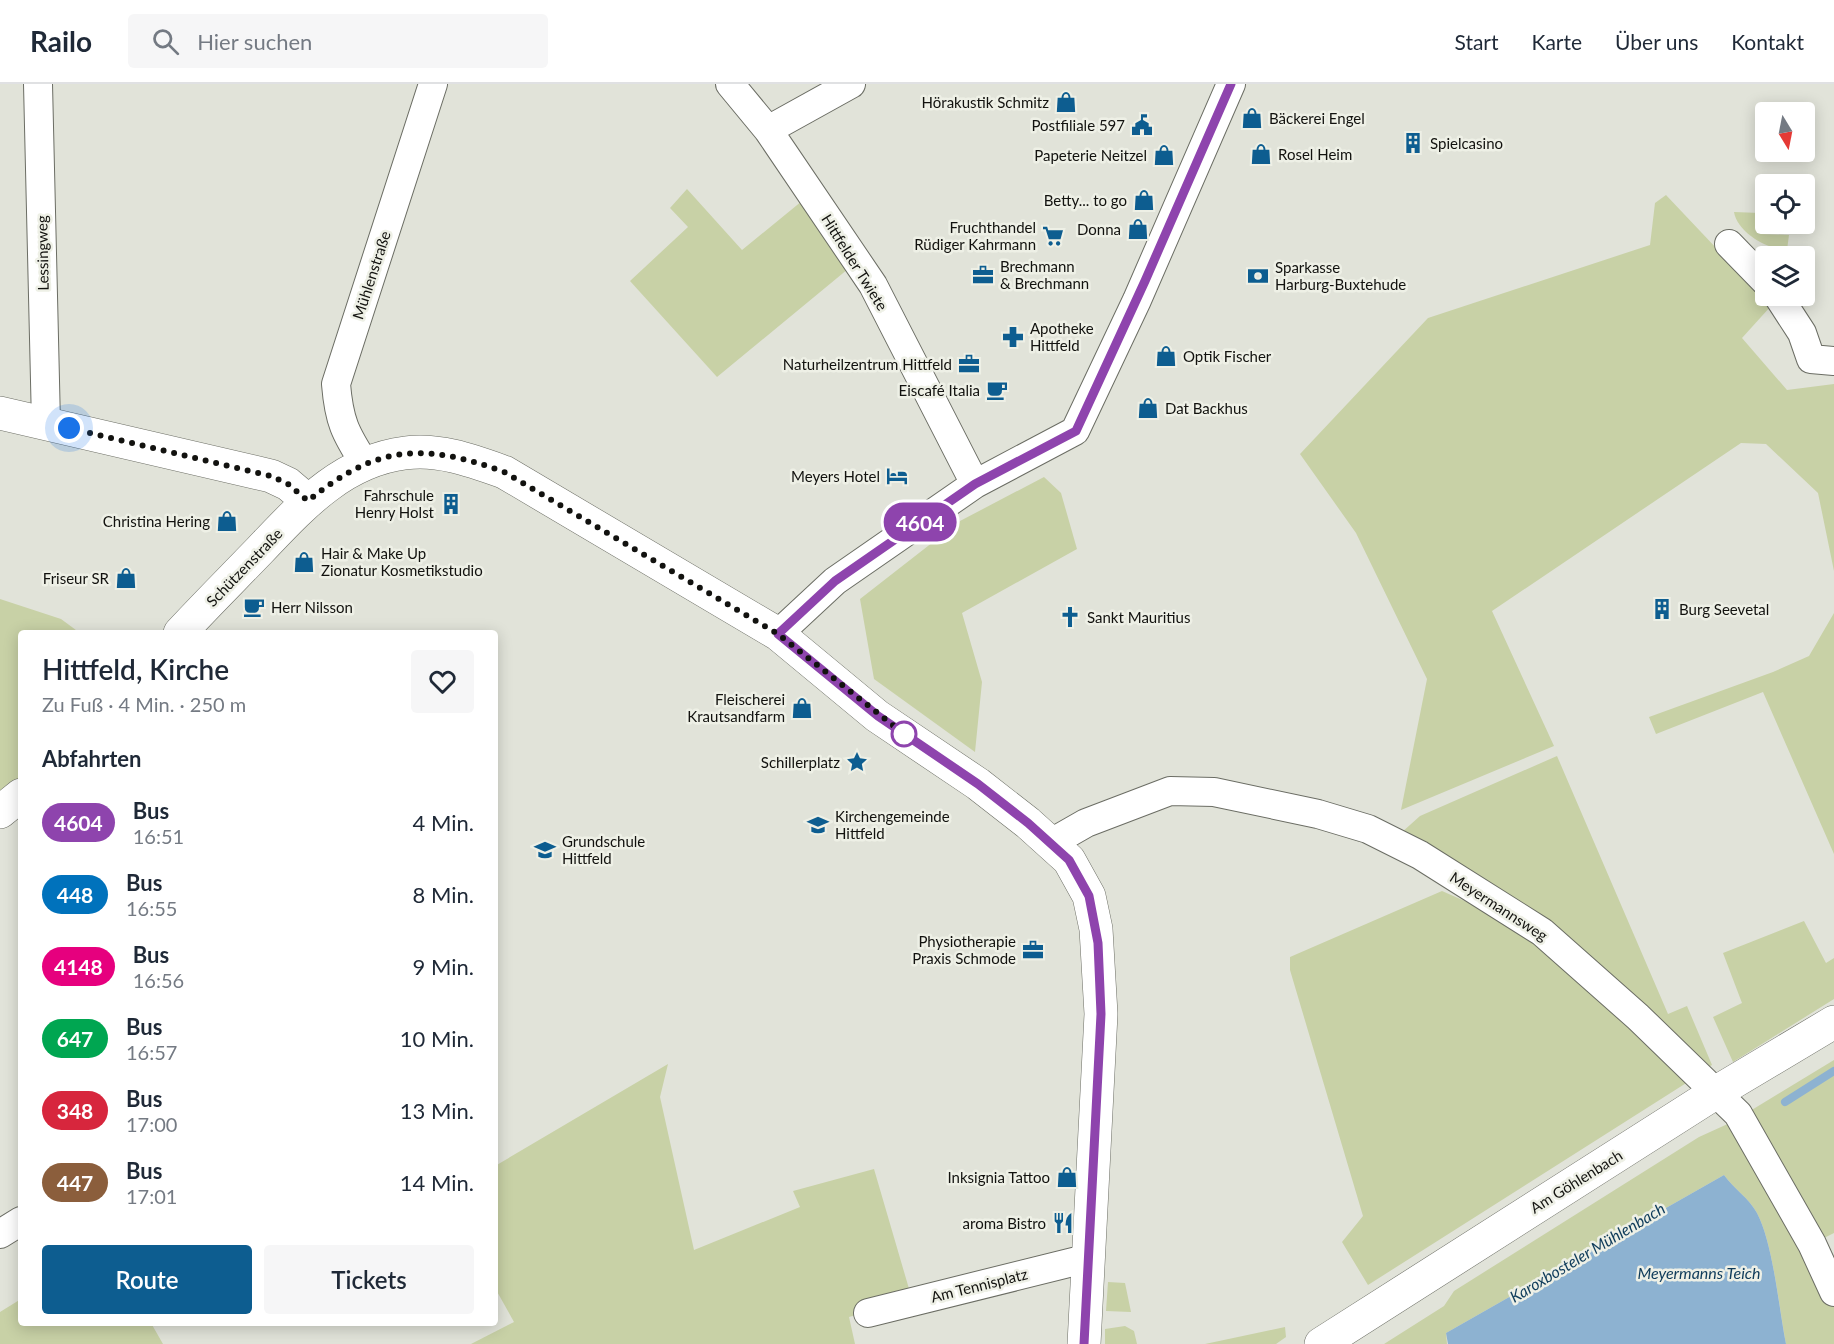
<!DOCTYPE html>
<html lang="de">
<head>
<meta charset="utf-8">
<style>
	:root { --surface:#fff; --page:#f6f6f7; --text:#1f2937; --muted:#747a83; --line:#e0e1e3; --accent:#0d5d90 }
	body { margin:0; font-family:Lato,sans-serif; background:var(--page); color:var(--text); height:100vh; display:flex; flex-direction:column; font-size:22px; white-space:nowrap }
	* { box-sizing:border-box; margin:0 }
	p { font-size:20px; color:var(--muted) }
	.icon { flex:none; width:33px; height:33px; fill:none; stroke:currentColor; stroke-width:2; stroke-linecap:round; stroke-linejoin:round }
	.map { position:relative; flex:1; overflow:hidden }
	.side { position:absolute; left:18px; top:546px; width:480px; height:696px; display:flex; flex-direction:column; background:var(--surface); border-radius:6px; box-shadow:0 3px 15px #0003 }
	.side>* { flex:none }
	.badge { padding:0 12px; border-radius:20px; font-size:21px; line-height:39px }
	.needle { width:39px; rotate:170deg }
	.tools { position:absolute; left:1755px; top:18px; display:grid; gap:12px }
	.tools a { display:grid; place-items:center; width:60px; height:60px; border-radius:6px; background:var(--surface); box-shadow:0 3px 15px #0003; font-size:30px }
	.you { position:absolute; width:30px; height:30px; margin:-15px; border:4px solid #fff; border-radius:50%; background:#1a73e8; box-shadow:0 0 0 9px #1a73e833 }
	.map>.badge { position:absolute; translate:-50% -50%; box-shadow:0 0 0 3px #fff }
	h2 { padding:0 24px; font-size:22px; line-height:54px }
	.round { display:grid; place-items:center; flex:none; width:63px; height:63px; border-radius:6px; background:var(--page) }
	.head { display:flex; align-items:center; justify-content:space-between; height:102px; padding:0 24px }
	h1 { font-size:28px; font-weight:600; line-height:45px }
	.button { display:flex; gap:12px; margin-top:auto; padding:12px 24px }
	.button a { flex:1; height:69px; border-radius:6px; background:var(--accent); color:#fff; font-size:24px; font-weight:600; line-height:69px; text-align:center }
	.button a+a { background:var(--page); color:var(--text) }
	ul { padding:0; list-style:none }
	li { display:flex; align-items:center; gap:18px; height:72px; padding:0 24px }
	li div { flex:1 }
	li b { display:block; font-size:22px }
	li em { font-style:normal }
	li .badge { min-width:66px; font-weight:700; text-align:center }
	header { display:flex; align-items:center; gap:36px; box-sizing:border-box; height:84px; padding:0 30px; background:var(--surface); border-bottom:2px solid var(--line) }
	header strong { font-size:28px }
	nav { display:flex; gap:33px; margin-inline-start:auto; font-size:21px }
	.search { width:420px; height:54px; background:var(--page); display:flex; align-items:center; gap:15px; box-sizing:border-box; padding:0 21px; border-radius:6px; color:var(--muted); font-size:22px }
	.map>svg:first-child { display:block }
	.green { fill:#c8d1a6 }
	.water { fill:#8db2d1 }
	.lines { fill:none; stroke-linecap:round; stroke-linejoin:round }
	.stream { stroke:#8db2d1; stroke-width:8 }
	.minor-casing { stroke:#6b6d64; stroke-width:30 }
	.tertiary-casing { stroke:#6b6d64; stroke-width:34 }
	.minor { stroke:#fff; stroke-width:28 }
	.tertiary { stroke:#fff; stroke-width:33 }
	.line-casing { stroke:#fff; stroke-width:14 }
	.line { stroke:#8e44ad; stroke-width:9 }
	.walk { stroke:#12120f; stroke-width:6; stroke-dasharray:0 10.8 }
	.stop-dot { fill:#fff; stroke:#8e44ad; stroke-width:3 }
	.labels { text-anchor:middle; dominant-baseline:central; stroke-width:5; stroke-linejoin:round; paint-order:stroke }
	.poi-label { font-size:15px; fill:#12120f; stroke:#eef0e6; text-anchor:end }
	.street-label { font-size:15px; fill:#12120f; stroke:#eef0e6 }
	.water-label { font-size:16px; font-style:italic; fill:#0e3b5a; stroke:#eef0e6 }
</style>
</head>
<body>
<header>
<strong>Railo</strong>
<div class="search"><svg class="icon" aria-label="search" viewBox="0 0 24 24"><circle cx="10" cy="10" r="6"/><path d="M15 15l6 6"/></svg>Hier suchen</div>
<nav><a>Start</a><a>Karte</a><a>Über uns</a><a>Kontakt</a></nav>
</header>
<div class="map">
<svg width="1834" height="1260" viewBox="0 0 1834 1260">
	<rect width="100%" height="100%" fill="#e1e3d9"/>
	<path class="green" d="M687 105 742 166 802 117 848 185 717 293 630 197 688 143 670 124Z
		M1666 111 1771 222 1742 254 1787 306 1834 300V487L1818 409 1766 360 1741 359 1492 527 1554 662 1401 726 1427 595 1356 449 1300 370 1428 234 1650 161 1655 119Z
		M1734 128 1760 129V150L1789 151 1787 166C1768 166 1737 148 1734 128Z
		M1044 393 1061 409 1077 465 962 529 982 598 975 668 874 595 860 515 960 437Z
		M0 515 61 535 80 549H21V692L0 710Z
		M1834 529V770L1763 608 1656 650 1649 633 1773 588 1809 572Z
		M1557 672 1668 930 1687 922 1712 981 1701 987 1401 749 1420 732Z
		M1442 807 1483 825 1534 854 1691 996 1368 1201 1342 1158 1363 1132 1290 886V873Z
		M1804 837 1826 879 1834 874V915L1733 978 1713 933 1742 919 1723 869Z
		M1834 976V1149L1812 1160 1834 1209V1260H1786C1779 1224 1773 1159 1757 1129 1749 1114 1734 1105 1724 1091L1446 1249 1447 1260H1384L1444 1222 1454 1207 1699 1053 1732 1038Z
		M668 980 660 1013 694 1166 800 1123 793 1107 874 1085 912 1215 849 1233 855 1260H471L514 1238 495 1204V1082Z
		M1108 1198 1125 1199 1131 1228 1106 1227Z
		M21 1215V1239H151L163 1260H0V1228Z
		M1125 1242 1134 1247 1137 1260H1105V1245Z
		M1285 1243 1286 1253 1276 1260H1205Z"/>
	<path class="water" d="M1724 1091C1734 1105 1749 1114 1757 1129 1773 1159 1779 1225 1786 1260H1448L1446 1249Z"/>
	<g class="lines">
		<path class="stream" d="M1785 1018 1834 987"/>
		<defs>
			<path id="minor" d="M38 0 46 339
				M730 0 768 46 873 201 975 400
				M768 46 851 0
				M1729 160 1766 198
				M1778 212 1802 249 1811 275 1834 277
				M365 380C345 349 339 337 336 300L433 0
				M778 550 835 497 975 400 1075 347 1137 216 1231 0
				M1051 759 1086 739 1170 707 1214 708 1318 730 1368 745 1420 771 1542 848 1638 933 1738 1030 1812 1160 1834 1208
				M0 1150 21 1137
				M868 1229 1089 1174"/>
			<path id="tertiary" d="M0 329 271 392 288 400 308 417
				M180 549C206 521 233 494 260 466 301 423 342 377 405 369 438 364 473 377 504 388L778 550 877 632 978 700 1028 739 1069 776 1089 812 1096 845 1101 930 1084 1260
				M0 728 21 711
				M1321 1260 1715 1009 1834 938"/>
		</defs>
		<use href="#minor" class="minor-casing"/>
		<use href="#tertiary" class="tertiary-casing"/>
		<use href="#minor" class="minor"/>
		<use href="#tertiary" class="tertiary"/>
	</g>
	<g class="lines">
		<defs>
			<path id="line" d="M1084 1260 1101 930 1098 859 1089 812 1069 776 1028 739 978 700 878 632 778 550 835 497 975 400 1076 347 1145 197 1231 0"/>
		</defs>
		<use href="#line" class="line-casing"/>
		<use href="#line" class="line"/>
		<path class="walk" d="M69 344 271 392 288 400 308 417C376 361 423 358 504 388L778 550 904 650"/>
	</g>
	<defs>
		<symbol id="shop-bare" viewBox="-9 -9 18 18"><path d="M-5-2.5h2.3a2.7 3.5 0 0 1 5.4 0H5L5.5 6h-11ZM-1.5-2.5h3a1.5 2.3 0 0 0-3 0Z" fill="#0d5d90" stroke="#eef0e6" stroke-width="2.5" paint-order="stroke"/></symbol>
		<symbol id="civic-bare" viewBox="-9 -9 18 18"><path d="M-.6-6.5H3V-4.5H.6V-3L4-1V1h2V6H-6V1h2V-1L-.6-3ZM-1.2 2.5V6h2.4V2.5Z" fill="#0d5d90" stroke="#eef0e6" stroke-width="2.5" paint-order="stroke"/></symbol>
		<symbol id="building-bare" viewBox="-9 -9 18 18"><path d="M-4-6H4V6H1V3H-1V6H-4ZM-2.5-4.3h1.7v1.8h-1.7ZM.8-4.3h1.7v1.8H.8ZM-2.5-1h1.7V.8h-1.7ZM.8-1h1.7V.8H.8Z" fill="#0d5d90" stroke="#eef0e6" stroke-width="2.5" paint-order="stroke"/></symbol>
		<symbol id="supermarket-bare" viewBox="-9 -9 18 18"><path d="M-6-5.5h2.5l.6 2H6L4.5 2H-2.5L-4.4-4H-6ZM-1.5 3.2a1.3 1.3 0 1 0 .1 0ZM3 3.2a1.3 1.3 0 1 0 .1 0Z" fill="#0d5d90" stroke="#eef0e6" stroke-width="2.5" paint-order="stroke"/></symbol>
		<symbol id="office-bare" viewBox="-9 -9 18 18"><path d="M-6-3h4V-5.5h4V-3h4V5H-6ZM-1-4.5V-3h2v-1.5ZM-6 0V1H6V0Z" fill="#0d5d90" stroke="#eef0e6" stroke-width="2.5" paint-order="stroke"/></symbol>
		<symbol id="bank-bare" viewBox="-9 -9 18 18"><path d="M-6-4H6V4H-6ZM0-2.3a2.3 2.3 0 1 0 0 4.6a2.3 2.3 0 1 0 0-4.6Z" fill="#0d5d90" stroke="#eef0e6" stroke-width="2.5" paint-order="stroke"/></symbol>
		<symbol id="pharmacy-bare" viewBox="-9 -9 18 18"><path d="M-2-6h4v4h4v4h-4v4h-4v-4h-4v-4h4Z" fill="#0d5d90" stroke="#eef0e6" stroke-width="2.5" paint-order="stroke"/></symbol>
		<symbol id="cafe-bare" viewBox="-9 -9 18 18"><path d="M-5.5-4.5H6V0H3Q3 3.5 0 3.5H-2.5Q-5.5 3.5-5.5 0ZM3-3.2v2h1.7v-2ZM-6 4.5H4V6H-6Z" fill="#0d5d90" stroke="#eef0e6" stroke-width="2.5" paint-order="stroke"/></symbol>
		<symbol id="hotel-bare" viewBox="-9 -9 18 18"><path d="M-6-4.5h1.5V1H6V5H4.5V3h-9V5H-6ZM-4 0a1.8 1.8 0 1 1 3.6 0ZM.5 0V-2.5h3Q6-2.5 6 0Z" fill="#0d5d90" stroke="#eef0e6" stroke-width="2.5" paint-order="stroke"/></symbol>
		<symbol id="church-bare" viewBox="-9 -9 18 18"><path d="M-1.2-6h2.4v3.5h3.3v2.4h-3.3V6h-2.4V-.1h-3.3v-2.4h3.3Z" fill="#0d5d90" stroke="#eef0e6" stroke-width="2.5" paint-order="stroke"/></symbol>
		<symbol id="sight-bare" viewBox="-9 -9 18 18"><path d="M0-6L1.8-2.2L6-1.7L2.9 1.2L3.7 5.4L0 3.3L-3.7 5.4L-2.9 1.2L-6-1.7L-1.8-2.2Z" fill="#0d5d90" stroke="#eef0e6" stroke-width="2.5" paint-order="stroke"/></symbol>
		<symbol id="school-bare" viewBox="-9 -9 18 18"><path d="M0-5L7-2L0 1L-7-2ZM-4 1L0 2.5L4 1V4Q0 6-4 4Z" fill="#0d5d90" stroke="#eef0e6" stroke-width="2.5" paint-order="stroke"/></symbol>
		<symbol id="restaurant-bare" viewBox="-9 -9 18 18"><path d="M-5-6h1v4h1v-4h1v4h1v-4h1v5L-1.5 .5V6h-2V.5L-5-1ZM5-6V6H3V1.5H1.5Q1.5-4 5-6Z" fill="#0d5d90" stroke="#eef0e6" stroke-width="2.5" paint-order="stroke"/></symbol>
	</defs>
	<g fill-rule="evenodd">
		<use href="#shop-bare" x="1051" y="3" width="30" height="30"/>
		<use href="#shop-bare" x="1237" y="19" width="30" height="30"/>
		<use href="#civic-bare" x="1127" y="26" width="30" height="30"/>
		<use href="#building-bare" x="1398" y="44" width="30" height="30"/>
		<use href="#shop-bare" x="1246" y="55" width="30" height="30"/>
		<use href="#shop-bare" x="1149" y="56" width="30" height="30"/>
		<use href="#shop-bare" x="1129" y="101" width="30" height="30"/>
		<use href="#shop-bare" x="1123" y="130" width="30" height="30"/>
		<use href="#supermarket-bare" x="1038" y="137" width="30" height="30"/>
		<use href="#office-bare" x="968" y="176" width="30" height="30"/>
		<use href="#bank-bare" x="1243" y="177" width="30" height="30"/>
		<use href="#pharmacy-bare" x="998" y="238" width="30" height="30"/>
		<use href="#shop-bare" x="1151" y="257" width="30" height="30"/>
		<use href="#office-bare" x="954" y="265" width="30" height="30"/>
		<use href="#cafe-bare" x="982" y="291" width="30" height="30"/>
		<use href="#shop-bare" x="1133" y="309" width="30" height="30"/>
		<use href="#hotel-bare" x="882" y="377" width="30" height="30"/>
		<use href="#building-bare" x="436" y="405" width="30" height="30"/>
		<use href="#shop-bare" x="212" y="422" width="30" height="30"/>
		<use href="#shop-bare" x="289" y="463" width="30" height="30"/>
		<use href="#shop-bare" x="111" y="479" width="30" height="30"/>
		<use href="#cafe-bare" x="239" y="508" width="30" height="30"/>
		<use href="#building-bare" x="1647" y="510" width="30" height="30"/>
		<use href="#church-bare" x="1055" y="518" width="30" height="30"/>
		<use href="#shop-bare" x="787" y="609" width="30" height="30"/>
		<use href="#sight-bare" x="842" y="663" width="30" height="30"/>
		<use href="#school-bare" x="803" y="726" width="30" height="30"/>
		<use href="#school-bare" x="530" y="751" width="30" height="30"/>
		<use href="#office-bare" x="1018" y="851" width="30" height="30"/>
		<use href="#shop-bare" x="1052" y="1078" width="30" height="30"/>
		<use href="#restaurant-bare" x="1048" y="1124" width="30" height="30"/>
	</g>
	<circle class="stop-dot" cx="904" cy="650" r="12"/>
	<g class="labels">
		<g class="poi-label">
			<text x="1049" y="18">Hörakustik Schmitz</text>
			<text x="1269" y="34" text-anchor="start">Bäckerei Engel</text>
			<text x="1125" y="41">Postfiliale 597</text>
			<text x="1430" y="59" text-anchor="start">Spielcasino</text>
			<text x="1278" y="70" text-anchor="start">Rosel Heim</text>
			<text x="1147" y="71">Papeterie Neitzel</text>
			<text x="1127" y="116">Betty... to go</text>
			<text x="1036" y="143">Fruchthandel<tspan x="1036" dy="17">Rüdiger Kahrmann</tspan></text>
			<text x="1121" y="145">Donna</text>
			<text x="1000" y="182" text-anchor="start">Brechmann<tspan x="1000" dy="17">&amp; Brechmann</tspan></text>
			<text x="1275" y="183" text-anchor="start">Sparkasse<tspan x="1275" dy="17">Harburg-Buxtehude</tspan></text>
			<text x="1030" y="244" text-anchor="start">Apotheke<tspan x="1030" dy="17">Hittfeld</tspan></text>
			<text x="1183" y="272" text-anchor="start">Optik Fischer</text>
			<text x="952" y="280">Naturheilzentrum Hittfeld</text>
			<text x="980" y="306">Eiscafé Italia</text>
			<text x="1165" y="324" text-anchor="start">Dat Backhus</text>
			<text x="880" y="392">Meyers Hotel</text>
			<text x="434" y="411">Fahrschule<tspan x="434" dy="17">Henry Holst</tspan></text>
			<text x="210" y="437">Christina Hering</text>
			<text x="321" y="469" text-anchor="start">Hair &amp; Make Up<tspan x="321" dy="17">Zionatur Kosmetikstudio</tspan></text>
			<text x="109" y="494">Friseur SR</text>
			<text x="271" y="523" text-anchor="start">Herr Nilsson</text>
			<text x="1679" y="525" text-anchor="start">Burg Seevetal</text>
			<text x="1087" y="533" text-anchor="start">Sankt Mauritius</text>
			<text x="785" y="615">Fleischerei<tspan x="785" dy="17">Krautsandfarm</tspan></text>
			<text x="840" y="678">Schillerplatz</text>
			<text x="835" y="732" text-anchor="start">Kirchengemeinde<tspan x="835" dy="17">Hittfeld</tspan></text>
			<text x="562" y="757" text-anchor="start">Grundschule<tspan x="562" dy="17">Hittfeld</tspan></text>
			<text x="1016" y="857">Physiotherapie<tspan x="1016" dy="17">Praxis Schmode</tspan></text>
			<text x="1050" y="1093">Inksignia Tattoo</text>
			<text x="1046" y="1139">aroma Bistro</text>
		</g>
		<g class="street-label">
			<text transform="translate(42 169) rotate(-91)">Lessingweg</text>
			<text transform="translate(855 178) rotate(58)">Hittfelder Twiete</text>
			<text transform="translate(371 191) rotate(-72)">Mühlenstraße</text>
			<text transform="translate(244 483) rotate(-46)">Schützenstraße</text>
			<text transform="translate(1499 822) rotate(33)">Meyermannsweg</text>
			<text transform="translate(1576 1097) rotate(-32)">Am Göhlenbach</text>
			<text transform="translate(979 1201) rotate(-14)">Am Tennisplatz</text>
		</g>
		<g class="water-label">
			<text transform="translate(1587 1168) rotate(-31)">Karoxbosteler Mühlenbach</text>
			<text x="1699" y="1188">Meyermanns Teich</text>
		</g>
	</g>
</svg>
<div class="tools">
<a><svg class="needle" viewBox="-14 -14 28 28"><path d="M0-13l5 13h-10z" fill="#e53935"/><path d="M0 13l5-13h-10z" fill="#747a83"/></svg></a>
<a><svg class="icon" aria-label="locate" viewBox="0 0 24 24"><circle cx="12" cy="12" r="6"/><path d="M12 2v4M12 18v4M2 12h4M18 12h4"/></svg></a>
<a><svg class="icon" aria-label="layers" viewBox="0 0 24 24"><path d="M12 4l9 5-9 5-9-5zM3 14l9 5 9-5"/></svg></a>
</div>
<div class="you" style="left:69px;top:344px"></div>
<b class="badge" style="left:920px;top:438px;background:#8e44ad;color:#fff">4604</b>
<section class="side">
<div class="head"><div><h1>Hittfeld, Kirche</h1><p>Zu Fuß · 4 Min. · 250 m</p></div><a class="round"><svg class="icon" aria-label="heart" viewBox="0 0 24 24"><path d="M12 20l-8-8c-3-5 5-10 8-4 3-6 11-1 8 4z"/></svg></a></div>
<h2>Abfahrten</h2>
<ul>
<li><span class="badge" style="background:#8e44ad;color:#fff">4604</span><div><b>Bus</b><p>16:51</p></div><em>4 Min.</em></li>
<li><span class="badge" style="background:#0072bc;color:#fff">448</span><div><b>Bus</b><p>16:55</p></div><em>8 Min.</em></li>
<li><span class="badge" style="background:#e6007e;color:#fff">4148</span><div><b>Bus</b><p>16:56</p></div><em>9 Min.</em></li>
<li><span class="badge" style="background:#00a651;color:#fff">647</span><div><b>Bus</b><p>16:57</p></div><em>10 Min.</em></li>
<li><span class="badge" style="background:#d7263d;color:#fff">348</span><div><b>Bus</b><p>17:00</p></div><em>13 Min.</em></li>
<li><span class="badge" style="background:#8b5e3c;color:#fff">447</span><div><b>Bus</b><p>17:01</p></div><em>14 Min.</em></li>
</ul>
<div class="button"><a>Route</a><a>Tickets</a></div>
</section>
</div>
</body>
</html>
